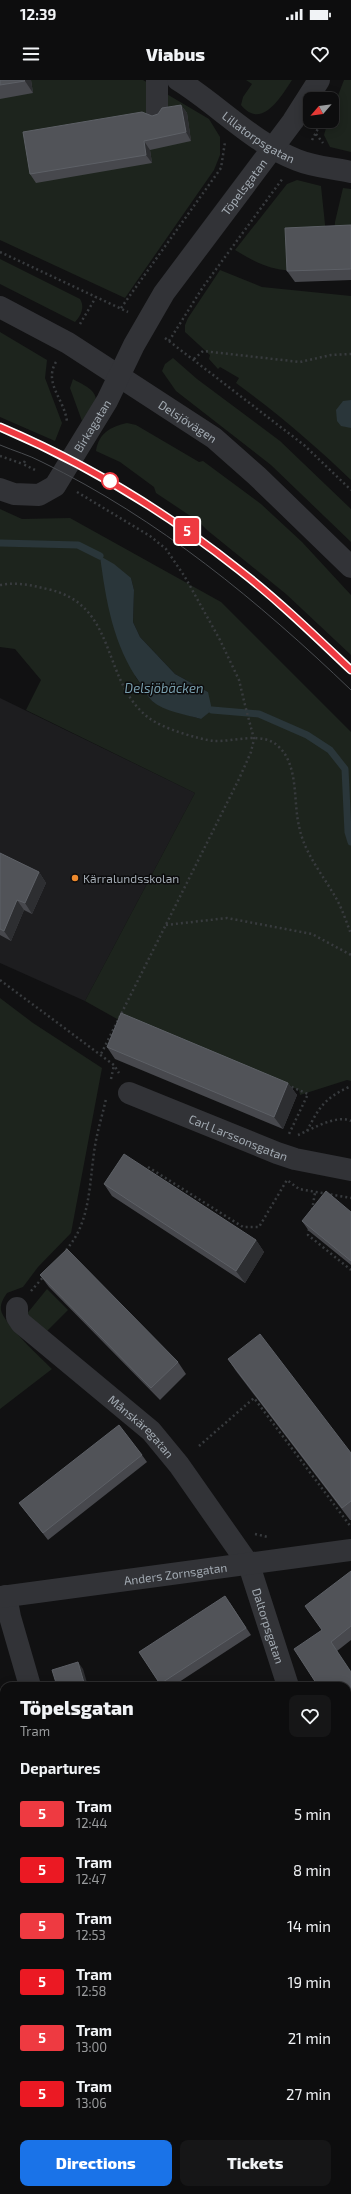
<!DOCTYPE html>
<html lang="en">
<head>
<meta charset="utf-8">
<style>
	:root { --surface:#0d0d0e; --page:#161617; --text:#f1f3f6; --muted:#9a9c9e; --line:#2d2d2e; --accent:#1a73e8 }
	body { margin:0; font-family:"Exo 2",sans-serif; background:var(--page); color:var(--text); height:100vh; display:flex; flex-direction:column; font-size:15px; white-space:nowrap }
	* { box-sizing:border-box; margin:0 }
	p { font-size:13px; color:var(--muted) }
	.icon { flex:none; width:22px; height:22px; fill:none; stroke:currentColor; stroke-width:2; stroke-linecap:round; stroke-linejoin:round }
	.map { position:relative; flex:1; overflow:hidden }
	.drawer { position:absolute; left:0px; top:1602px; width:351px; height:512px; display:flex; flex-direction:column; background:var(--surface); border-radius:12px 12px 0 0; box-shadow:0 2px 10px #0003,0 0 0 1px var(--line) }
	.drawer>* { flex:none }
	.badge { padding:0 8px; border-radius:3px; font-size:14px; line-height:26px }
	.needle { width:26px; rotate:242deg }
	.controls { position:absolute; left:303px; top:12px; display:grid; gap:8px }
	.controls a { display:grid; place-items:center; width:36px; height:36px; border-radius:8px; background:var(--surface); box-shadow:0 2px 10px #0003,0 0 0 1px var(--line); font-size:20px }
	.map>.badge { position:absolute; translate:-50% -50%; box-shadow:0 0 0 2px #fff }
	h2 { padding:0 20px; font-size:15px; line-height:36px }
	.round { display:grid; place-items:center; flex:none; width:42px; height:42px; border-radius:8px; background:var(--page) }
	.overview { display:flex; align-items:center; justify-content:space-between; height:68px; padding:0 20px }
	h1 { font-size:19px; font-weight:800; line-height:30px }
	.action { display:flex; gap:8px; margin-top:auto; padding:8px 20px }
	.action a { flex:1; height:46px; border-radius:8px; background:var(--accent); color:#fff; font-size:16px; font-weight:800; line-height:46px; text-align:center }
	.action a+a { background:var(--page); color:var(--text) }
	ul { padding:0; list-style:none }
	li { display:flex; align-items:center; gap:12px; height:56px; padding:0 20px }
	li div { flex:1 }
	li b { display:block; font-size:15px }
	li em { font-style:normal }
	li .badge { min-width:44px; font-weight:700; text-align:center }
	.status { display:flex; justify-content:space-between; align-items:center; height:28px; padding:0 20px; background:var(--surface); direction:ltr }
	.status svg { height:11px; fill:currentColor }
	header { display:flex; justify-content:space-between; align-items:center; height:52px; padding:0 20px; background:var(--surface); font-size:18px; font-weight:800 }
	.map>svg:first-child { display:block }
	.built { fill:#1d1d1f }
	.green { fill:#1d241d; fill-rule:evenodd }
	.water { fill:#2a363a }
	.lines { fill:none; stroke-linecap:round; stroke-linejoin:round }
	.stream { stroke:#2a363a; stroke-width:7 }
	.path { stroke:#383b3e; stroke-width:2.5; stroke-dasharray:2 3; stroke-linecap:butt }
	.minor { stroke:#323337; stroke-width:22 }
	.tram { stroke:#494c50; stroke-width:1 }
	.wall { fill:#47484d }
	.shaded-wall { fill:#2d2e31 }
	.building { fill:#515358; stroke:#5d6066 }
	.line-casing { stroke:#fff; stroke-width:9 }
	.line { stroke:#ee3a41; stroke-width:6 }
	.stop-dot { fill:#fff; stroke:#ee3a41; stroke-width:2 }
	.poi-dot { fill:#ed892d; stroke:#0c0c0d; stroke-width:1.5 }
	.labels { text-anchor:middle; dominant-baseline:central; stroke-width:3; stroke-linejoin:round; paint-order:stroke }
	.street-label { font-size:12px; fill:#a2aab2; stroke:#0c0c0d }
	.poi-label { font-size:12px; fill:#a2aab2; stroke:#0c0c0d; text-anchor:start }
	.water-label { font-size:13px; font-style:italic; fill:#799fae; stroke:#0c0c0d }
</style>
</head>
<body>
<div class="status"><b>12:39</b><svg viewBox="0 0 49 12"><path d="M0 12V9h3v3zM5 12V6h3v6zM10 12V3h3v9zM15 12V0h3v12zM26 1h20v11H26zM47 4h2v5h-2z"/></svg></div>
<header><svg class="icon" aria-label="menu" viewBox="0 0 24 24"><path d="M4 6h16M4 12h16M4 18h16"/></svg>Viabus<svg class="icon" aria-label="heart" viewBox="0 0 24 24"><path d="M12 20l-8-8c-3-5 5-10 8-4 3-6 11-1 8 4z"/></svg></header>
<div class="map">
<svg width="351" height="2114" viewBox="0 0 351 2114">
	<rect width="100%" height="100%" fill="#111112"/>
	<path class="built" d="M0 618 195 713 85 921 0 883Z"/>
	<path class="green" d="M0 0H143L209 39 220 57V75L214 90 125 218 0 160Z
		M246 0H292C282 15 262 51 241 25L243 17 252 4Z
		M344 0H351V72L330 67 324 55 328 41H332V31Z
		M297 100 321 106 326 154 292 190C271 191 253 181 235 170L287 104Z
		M343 108 351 109V153L334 154 335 142Z
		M0 179 80 219C85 227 81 236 75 242L0 204Z
		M220 190 262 207 351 216V400C315 365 277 333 236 303L239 298 220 287 218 289 209 279 210 275 185 252V245L188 238Z
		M0 252 47 280 45 298 62 343 55 361 0 337Z
		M173 278 197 299 280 361 351 429V462L271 385 176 311 162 291 165 284Z
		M73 299C81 304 96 309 96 320L82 341 70 308Z
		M127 343 136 345 199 382 203 381 261 424 302 462 351 515V575L286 514 207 450 198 441 156 413 154 407 120 382 96 371C99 353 110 347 127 343Z
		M0 429 22 439 70 438 221 522 351 652V1001L347 1000 300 1015 299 1010 132 940 126 944 85 921 195 713 26 630 41 600 15 569 0 567ZM131 498 134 510 133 542 140 557 175 594 208 612 201 639 167 629 152 621 135 596Z
		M0 918 33 943 102 988 71 1153 38 1187 23 1207 7 1213C4 1218 0 1223 1 1230 3 1243 41 1278 52 1289L0 1329Z
		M47 1209 68 1230 46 1252 25 1236Z"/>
	<path class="water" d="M351 320V348L341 346 337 341 336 330 343 321Z
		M100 476 114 484 131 498 134 510 133 542 140 557 175 594 208 612 212 630 201 639C185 634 165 632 152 621 147 616 144 609 140 603 113 565 106 521 100 476Z"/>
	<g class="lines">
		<path class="stream" d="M0 463 78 465 100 476
			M212 630 259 634 307 655 330 670 345 689 348 752 351 762"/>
		<path class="path" d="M316 54 323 63
			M312 60 322 41
			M0 172 128 232
			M121 228 221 88 225 62
			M80 244 96 217
			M165 258 304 365 351 410
			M169 261 203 207 283 98
			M194 279 203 271 300 282 331 275 351 274
			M56 282C43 303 65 320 67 342
			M0 376 23 384
			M25 381 23 384 37 391
			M77 412 150 456 166 469 185 497 220 560 239 600 245 625 254 659 251 672 239 699 100 976
			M0 505C17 502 31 505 47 509 119 524 100 601 149 638 162 648 197 659 214 661 234 662 262 651 278 666 299 685 293 721 299 746 304 772 320 791 333 813 341 825 346 841 351 854
			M166 845 227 838 312 854 351 875
			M0 900 114 985 119 993
			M111 999 114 985
			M287 1005 308 1014 289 1054
			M307 1051C319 1027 325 1018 349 1007L351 1008
			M298 1055C312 1049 337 1034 351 1041
			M148 1087 243 1147H259L287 1100 299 1109 351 1118
			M312 1130 315 1113
			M309 1149 308 1155 351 1190
			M66 1170C90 1143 89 1107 94 1073 96 1055 102 1037 106 1019
			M31 1211 45 1195
			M199 1366 254 1318 351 1447
			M255 1454 268 1457
			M347 1886 351 1883
			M319 2114 325 2110"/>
		<g class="minor">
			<path d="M157 0V32"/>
			<path id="s1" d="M178 0C217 24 253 63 297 80 314 87 333 88 351 92"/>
			<path id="s2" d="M0 227 68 263 214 358 257 396 351 487"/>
			<path id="s3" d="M0 409 14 414 39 415 55 406 107 321 134 265 164 213 293 41 319 0"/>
			<path id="s4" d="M129 1013 277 1073 295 1079 351 1090"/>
			<path id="s5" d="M17 1228V1237L21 1243 151 1351 179 1385 249 1485 288 1606"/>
			<path d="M6 1516 10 1537 30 1606"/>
			<path id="s6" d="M0 1517 351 1470"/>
			<path d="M0 1636 4 1634"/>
			<path d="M347 1793 351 1805"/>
			<path d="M0 1835 4 1834"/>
			<path d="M0 2035 4 2034"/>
			<path d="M347 2079 351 2077"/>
			<path d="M187 2110 188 2114"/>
			<path d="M290 2114 297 2110"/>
		</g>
		<path class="tram" d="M0 347C85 383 165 432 239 489 278 520 315 556 351 590
			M0 365C14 371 29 375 42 382 159 439 258 521 351 610"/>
	</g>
	<path class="wall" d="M0 0H31L33 13 0 19Z
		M181 25 187 33 191 61 150 70 152 83 36 103 30 94 152 36 158 34Z
		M351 145V200L295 202 287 191Z
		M0 773 39 792 46 803 32 834 24 830 11 861 0 855Z
		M107 967 288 1003 297 1015 283 1049 115 979Z
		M104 1104 256 1160 264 1172 245 1203 112 1116Z
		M351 1132V1185L309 1151 302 1141Z
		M40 1195 178 1282 186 1294 160 1320 49 1207Z
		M228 1279 351 1373V1440H350L236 1291Z
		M142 1375 147 1382 48 1460 19 1423Z
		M351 1491V1560L337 1571 322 1550Z
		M230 1523 251 1555 173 1606H162L139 1572Z
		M4 1650V1697L0 1698V1651Z
		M4 1756V1801L0 1802V1757Z
		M4 1849V1889L0 1890V1850Z
		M347 1903 351 1909V1950L347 1952Z
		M4 1960V2002H3L0 1998V1961Z
		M4 2049V2091L0 2092V2051Z"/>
	<path class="shaded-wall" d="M24 0H31L33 13 25 1Z
		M181 25 187 33 191 61 186 52Z
		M144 61 150 70 152 83 146 75Z
		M39 792 46 803 32 834 25 823Z
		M17 820 24 830 11 861 4 851Z
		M288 1003 297 1015 283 1049 274 1037Z
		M256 1160 264 1172 245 1203 236 1191Z
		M78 1582 83 1589 88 1606H85Z
		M158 2110H159L161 2114H160Z"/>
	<path class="building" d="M0 0H24L25 1 0 5Z
		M181 25 186 52 144 61 146 75 30 94 23 52 142 32 152 36 158 34 162 28Z
		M351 145V189L287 191 285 148Z
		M0 773 39 792 25 823 17 820 4 851 0 849Z
		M121 933 288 1003 274 1037 107 967Z
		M124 1074 256 1160 236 1191 104 1104Z
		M326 1111 351 1132V1181L302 1141Z
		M67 1169 178 1282 151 1308 40 1195Z
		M260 1254 351 1373V1421L342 1428 228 1279Z
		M119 1345 142 1375 43 1453 19 1423Z
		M351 1491V1546L331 1562 351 1592V1655L347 1649V1606H318L294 1569 322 1550 305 1526Z
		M225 1516 246 1548 160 1604 139 1572Z
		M78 1582 85 1606H57L52 1590Z
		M4 1650V1688L0 1690V1651Z
		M351 1697V1731L347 1725V1699Z
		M4 1756V1792L0 1794V1757Z
		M4 1849V1880L0 1881V1850Z
		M347 1903 351 1909V1939L347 1942Z
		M4 1960V1994L0 1995V1961Z
		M4 2049V2082L0 2083V2051Z
		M125 2110H158L160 2114H118Z"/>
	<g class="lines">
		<defs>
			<path id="line" d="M0 347C85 383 166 432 238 489 278 520 315 556 351 590"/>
		</defs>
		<use href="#line" class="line-casing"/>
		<use href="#line" class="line"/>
	</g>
	<circle class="stop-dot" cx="110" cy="401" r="8"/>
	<circle class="poi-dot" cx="75" cy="798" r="4"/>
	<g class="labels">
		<g class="street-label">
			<text stroke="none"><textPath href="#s1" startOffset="99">Lillatorpsgatan</textPath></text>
			<text stroke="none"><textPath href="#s3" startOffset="413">Töpelsgatan</textPath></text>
			<text stroke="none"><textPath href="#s2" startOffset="220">Delsjövägen</textPath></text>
			<text stroke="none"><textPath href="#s3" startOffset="129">Birkagatan</textPath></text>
			<text stroke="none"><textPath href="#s4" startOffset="118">Carl Larssonsgatan</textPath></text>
			<text stroke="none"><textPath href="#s5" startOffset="175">Månskäregatan</textPath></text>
			<text stroke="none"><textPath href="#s6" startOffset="177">Anders Zornsgatan</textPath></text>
			<text stroke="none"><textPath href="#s5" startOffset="415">Daltorpsgatan</textPath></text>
		</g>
		<g class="poi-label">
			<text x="83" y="798">Kärralundsskolan</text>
		</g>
		<g class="water-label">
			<text x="164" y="608">Delsjöbäcken</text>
		</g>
	</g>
</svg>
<div class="controls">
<a><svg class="needle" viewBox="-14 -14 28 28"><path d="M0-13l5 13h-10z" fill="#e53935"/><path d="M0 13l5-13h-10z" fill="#9a9c9e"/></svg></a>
</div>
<b class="badge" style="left:187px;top:451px;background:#ee3a41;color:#fff">5</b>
<section class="drawer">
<div class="overview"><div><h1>Töpelsgatan</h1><p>Tram</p></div><a class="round"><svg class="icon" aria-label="heart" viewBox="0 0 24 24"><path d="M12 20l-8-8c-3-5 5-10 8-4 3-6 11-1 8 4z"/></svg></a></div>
<h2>Departures</h2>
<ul>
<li><span class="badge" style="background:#ee3a41;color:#fff">5</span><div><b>Tram</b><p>12:44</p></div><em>5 min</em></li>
<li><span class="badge" style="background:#eb1923;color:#fff">5</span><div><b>Tram</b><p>12:47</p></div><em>8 min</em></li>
<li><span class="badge" style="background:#ee3a41;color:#fff">5</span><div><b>Tram</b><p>12:53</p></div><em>14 min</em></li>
<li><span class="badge" style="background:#eb1923;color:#fff">5</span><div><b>Tram</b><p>12:58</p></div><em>19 min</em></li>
<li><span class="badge" style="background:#ee3a41;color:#fff">5</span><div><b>Tram</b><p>13:00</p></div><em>21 min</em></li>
<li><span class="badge" style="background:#eb1923;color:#fff">5</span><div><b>Tram</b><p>13:06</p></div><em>27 min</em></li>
</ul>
<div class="action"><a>Directions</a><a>Tickets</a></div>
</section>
</div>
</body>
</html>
